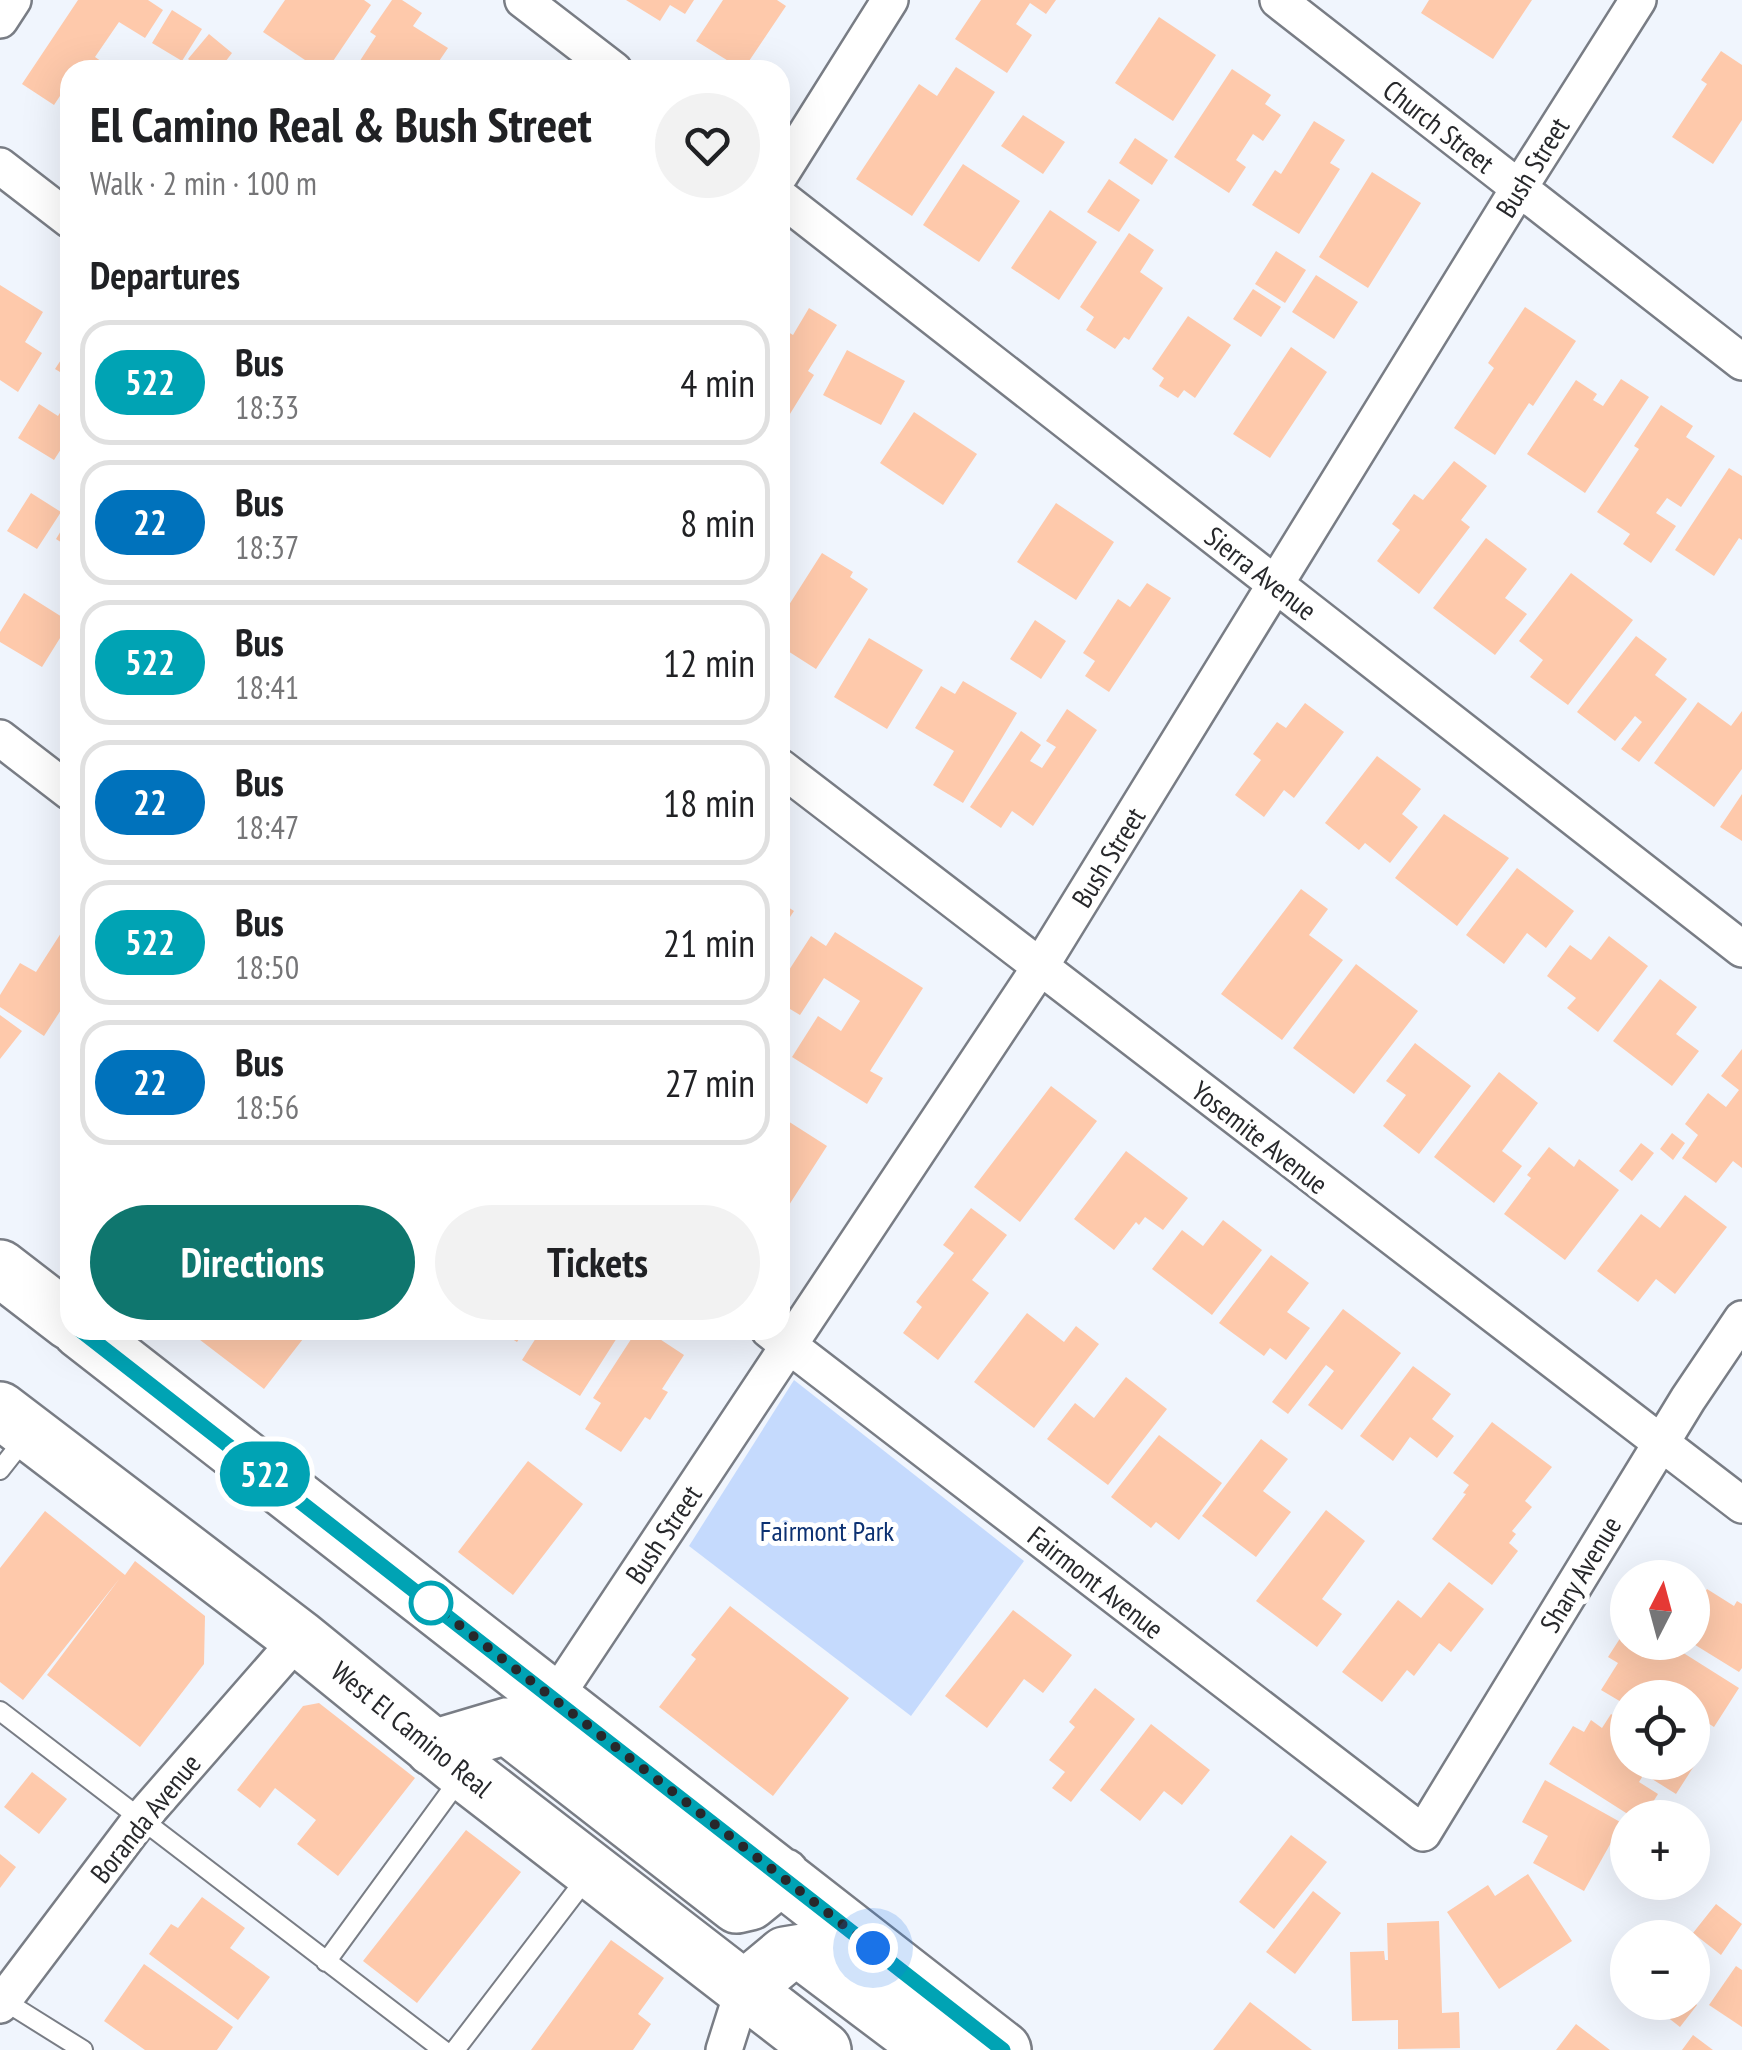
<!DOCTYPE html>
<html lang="en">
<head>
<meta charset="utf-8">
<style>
	:root { --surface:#fff; --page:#f2f2f2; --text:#202124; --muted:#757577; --line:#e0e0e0; --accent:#0f766e }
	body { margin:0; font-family:"PT Sans Narrow",sans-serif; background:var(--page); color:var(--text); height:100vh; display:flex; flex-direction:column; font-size:38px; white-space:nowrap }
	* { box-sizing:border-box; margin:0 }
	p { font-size:32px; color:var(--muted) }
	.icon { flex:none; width:55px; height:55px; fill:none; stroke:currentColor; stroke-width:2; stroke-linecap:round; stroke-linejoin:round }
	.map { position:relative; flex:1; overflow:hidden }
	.panel { position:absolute; left:60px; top:60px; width:730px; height:1280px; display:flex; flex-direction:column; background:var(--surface); border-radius:30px; box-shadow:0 10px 40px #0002 }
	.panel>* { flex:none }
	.badge { padding:0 20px; border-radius:32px; font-size:35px; line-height:65px }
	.needle { width:65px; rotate:6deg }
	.fabs { position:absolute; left:1610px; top:1560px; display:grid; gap:20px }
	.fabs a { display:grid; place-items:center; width:100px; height:100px; border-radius:50%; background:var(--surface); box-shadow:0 10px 40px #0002; font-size:50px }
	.you { position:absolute; width:50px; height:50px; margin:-25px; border:8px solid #fff; border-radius:50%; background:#1a73e8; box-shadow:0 0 0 15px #1a73e833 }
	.map>.badge { position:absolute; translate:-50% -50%; box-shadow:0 0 0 5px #fff }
	h2 { padding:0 30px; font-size:38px; line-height:90px }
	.round { display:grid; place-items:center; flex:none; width:105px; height:105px; border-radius:52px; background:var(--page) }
	.summary { display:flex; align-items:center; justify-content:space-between; height:170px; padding:0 30px }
	h1 { font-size:48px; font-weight:600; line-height:75px }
	.primary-button { display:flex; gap:20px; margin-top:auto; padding:20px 30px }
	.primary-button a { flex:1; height:115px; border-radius:60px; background:var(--accent); color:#fff; font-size:40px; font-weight:600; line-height:115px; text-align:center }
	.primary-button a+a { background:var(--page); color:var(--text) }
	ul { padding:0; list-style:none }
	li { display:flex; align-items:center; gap:30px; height:125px; margin:0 20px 15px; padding:0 10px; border:5px solid var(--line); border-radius:30px }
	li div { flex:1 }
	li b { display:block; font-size:38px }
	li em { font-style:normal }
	li .badge { min-width:110px; font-weight:700; text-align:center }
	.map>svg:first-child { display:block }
	.green { fill:#c5dafd }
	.building { fill:#fec9ab }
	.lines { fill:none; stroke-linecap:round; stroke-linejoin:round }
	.service-casing { stroke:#797d85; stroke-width:22 }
	.minor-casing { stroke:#797d85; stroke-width:40 }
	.primary-casing { stroke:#797d85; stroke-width:60 }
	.service { stroke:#fff; stroke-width:18 }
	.minor { stroke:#fff; stroke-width:35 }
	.primary { stroke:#fff; stroke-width:55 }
	.line-casing { stroke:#fff; stroke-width:22 }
	.line { stroke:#00a3b4; stroke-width:15 }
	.walk { stroke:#27282b; stroke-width:10; stroke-dasharray:0 18 }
	.stop-dot { fill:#fff; stroke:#00a3b4; stroke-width:5 }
	.labels { text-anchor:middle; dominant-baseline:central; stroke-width:10; stroke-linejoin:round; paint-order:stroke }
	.street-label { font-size:28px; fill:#27282b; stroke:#fff }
	.park-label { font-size:28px; fill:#0c3172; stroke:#fff }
</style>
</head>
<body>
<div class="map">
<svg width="1742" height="2050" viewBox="0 0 1742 2050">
	<rect width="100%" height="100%" fill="#f0f5fd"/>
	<path class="green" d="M794 1380 1024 1561 911 1716 689 1546Z"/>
	<path class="building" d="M78 0H148L163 10 145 38 119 22 95 57 114 70H70V103L60 96 54 105 22 84Z
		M285 0H364L371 5 327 70H320L263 32Z
		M392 0H402L422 13 413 26 448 48 433 70H354L376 36 370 32Z
		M626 0H694L685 14 670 5 660 21Z
		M723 0H777L786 6 743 70 696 41Z
		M981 0H1056L1046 14 1030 3 1016 24 1032 35 1007 73 955 39Z
		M1429 0H1532L1493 59 1421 13Z
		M172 10 202 29 182 61 152 43Z
		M1159 17 1216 55 1173 121 1115 83Z
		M209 34 232 53 219 70H202L188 59Z
		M1721 51 1742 65V120L1713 164 1672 137 1707 84 1701 80Z
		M956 67 995 92 912 216 856 179 919 84 937 96Z
		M1232 69 1271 95 1265 104 1281 115 1263 141 1253 134 1236 160 1246 167 1229 193 1174 157Z
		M1023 115 1065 142 1043 174 1001 146Z
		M1314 121 1345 140 1330 163 1340 169 1299 234 1252 205 1275 170 1281 174Z
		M1135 138 1168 160 1152 185 1119 163Z
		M963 164 1020 201 979 262 923 225Z
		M1372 172 1421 203 1368 288 1319 257Z
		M1109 179 1140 200 1119 232 1087 212Z
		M1050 210 1097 242 1059 300 1011 268Z
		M1129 233 1154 250 1140 272 1163 288 1129 340 1124 337 1115 349 1086 330 1094 317 1080 307Z
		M1276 251 1306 270 1285 303 1255 284Z
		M1316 275 1358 302 1334 339 1292 312Z
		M0 285 43 312 25 342 42 353 18 392 0 380Z
		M1253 289 1281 307 1261 337 1233 319Z
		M1525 307 1576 341 1533 406 1529 403 1495 455 1454 428 1494 368 1488 363Z
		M809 308 837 325 808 371 814 375 785 422 780 418V327L793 335Z
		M1188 316 1231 345 1195 398 1184 390 1178 398 1159 386 1164 378 1152 369Z
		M70 346V378L55 369Z
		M1291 347 1327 372 1270 458 1233 434Z
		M847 350 905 381 881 425 823 395Z
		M1621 379 1649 397 1585 493 1527 454 1576 380 1597 394 1593 400 1603 406Z
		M70 397V435L54 460 18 438 39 404 58 416Z
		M1661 405 1693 426 1686 437 1715 456 1681 507 1667 498 1656 513 1676 526 1651 563 1623 544 1630 534 1597 512 1639 449 1634 446Z
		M914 412 977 454 943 505 880 463Z
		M1454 461 1487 486 1461 520 1470 527 1419 594 1377 561 1400 530 1392 524 1414 494 1423 500Z
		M1729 468 1742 476V540L1739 538 1714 576 1675 550Z
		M31 493 61 512 37 549 7 531Z
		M1056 503 1114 542 1076 600 1017 562Z
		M70 516V548L56 539Z
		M1486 538 1527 569 1505 598 1527 614 1495 655 1433 608Z
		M822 553 853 572 850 577 868 589 816 669 780 646V619Z
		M1571 573 1633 620 1568 705 1530 677 1543 660 1519 641Z
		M1147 583 1171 598 1109 692 1085 676 1095 661 1083 653 1118 599 1130 607Z
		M24 593 70 622 42 667 0 642V632Z
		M1035 620 1066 641 1041 679 1010 659Z
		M1636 636 1667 659 1655 675 1687 699 1639 762 1621 749 1642 722 1635 716 1615 741 1577 712Z
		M869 638 923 670 887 729 834 697Z
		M963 681 1017 713 963 803 933 785 954 751 915 728 941 686 955 694Z
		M1698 702 1731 726 1742 711V769L1714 807 1654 763Z
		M1305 703 1344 732 1294 798 1284 790 1264 817 1235 795 1261 760 1253 754 1277 722 1286 728Z
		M1067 709 1097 730 1033 826 1012 811 1001 828 970 807 1021 731 1041 745 1030 761 1042 768 1056 747 1046 741Z
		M1377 756 1421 789 1402 814 1418 827 1390 863 1365 843 1359 850 1325 823Z
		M1742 794V841L1720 827Z
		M1444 814 1509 858 1457 926 1395 878Z
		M1517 868 1574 911 1546 948 1527 933 1504 964 1466 935Z
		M1301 889 1328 909 1309 935 1343 960 1282 1040 1221 994Z
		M780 902 794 911 780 932Z
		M70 919V996L44 1036 0 1007V995L20 963 36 972Z
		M835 932 923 988 870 1071 883 1078 867 1104 792 1057 818 1016 841 1031 860 1001 824 978 800 1015 780 1003V984L811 936 826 946Z
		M1609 936 1648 966 1598 1032 1567 1008 1576 998 1547 976 1570 945 1591 960Z
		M1356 964 1418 1011 1354 1094 1293 1048Z
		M1660 979 1697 1007 1676 1034 1699 1051 1672 1086 1613 1041Z
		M0 1015 22 1031 0 1059Z
		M1415 1043 1471 1086 1419 1154 1383 1126 1406 1095 1386 1081Z
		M1742 1049V1168L1733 1161 1716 1183 1682 1158 1698 1135 1685 1124 1708 1093 1726 1107 1739 1090 1721 1076Z
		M1499 1072 1538 1103 1502 1151 1522 1166 1494 1203 1434 1157Z
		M1051 1086 1097 1121 1020 1222 974 1187Z
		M780 1116 827 1146 780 1219Z
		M1672 1133 1685 1143 1673 1160 1660 1149Z
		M1641 1143 1654 1153 1632 1181 1619 1171Z
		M1549 1147 1574 1167 1579 1159 1619 1190 1565 1260 1504 1214 1531 1178 1527 1175Z
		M1126 1151 1188 1198 1163 1230 1145 1217 1139 1225 1136 1222 1114 1250 1074 1219Z
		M1685 1195 1727 1227 1675 1294 1656 1279 1638 1302 1597 1271 1641 1214 1660 1228Z
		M971 1208 1007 1235 972 1280 989 1293 938 1360 903 1333 922 1307 916 1302 954 1253 943 1245Z
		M1223 1220 1262 1250 1212 1315 1152 1269 1182 1230 1203 1246Z
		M1271 1255 1309 1283 1287 1312 1310 1328 1286 1360 1270 1348 1264 1356 1219 1323Z
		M1343 1309 1401 1353 1342 1430 1308 1405 1334 1371 1326 1365 1288 1414 1272 1402Z
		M1027 1313 1064 1342 1076 1326 1099 1344 1034 1428 974 1382Z
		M187 1330H310L264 1389Z
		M498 1330H525L517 1342Z
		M541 1330H622L580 1396 522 1360Z
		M637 1330H646L684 1355 662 1389 668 1392 650 1420 645 1417 621 1452 585 1429 601 1403 593 1398Z
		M1413 1366 1451 1394 1432 1419 1454 1436 1437 1458 1410 1437 1393 1461 1360 1436Z
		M1126 1377 1167 1409 1108 1485 1047 1439 1075 1403 1094 1418Z
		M1492 1422 1552 1467 1525 1501 1532 1507 1512 1531 1516 1534 1509 1543 1518 1551 1492 1585 1432 1539 1466 1494 1463 1493 1469 1485 1453 1473Z
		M1159 1435 1222 1483 1179 1540 1156 1522 1151 1528 1111 1497Z
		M1261 1439 1288 1459 1263 1491 1291 1512 1256 1557 1202 1516Z
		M528 1461 583 1504 513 1595 458 1552Z
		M1326 1510 1365 1541 1322 1599 1342 1614 1317 1647 1256 1601Z
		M45 1511 125 1575 135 1561 205 1616 204 1664 140 1747 47 1675 120 1578 23 1700 0 1682V1568Z
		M1449 1582 1484 1609 1451 1652 1439 1643 1414 1676 1407 1670 1382 1702 1342 1672 1398 1600 1421 1618Z
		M1692 1587 1703 1594 1707 1589 1734 1606 1737 1601 1742 1604V1668L1739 1672 1692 1643Z
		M730 1606 849 1698 773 1796 659 1707 696 1659 691 1655Z
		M1013 1610 1072 1655 1043 1693 1024 1679 987 1728 945 1696Z
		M1628 1626V1642H1666L1739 1688 1714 1727 1692 1713V1698H1628V1706L1601 1690 1618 1663 1608 1657Z
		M1095 1688 1135 1719 1071 1802 1052 1788 1065 1772 1049 1760 1075 1727 1069 1722Z
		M319 1703 415 1778 338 1876 297 1844 316 1820 275 1788 260 1808 237 1790 303 1706Z
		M1611 1714 1628 1724V1762H1688L1694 1766 1676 1794 1644 1774 1639 1782 1658 1794 1643 1818H1634L1549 1764 1573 1726 1584 1732 1591 1720 1602 1728Z
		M1151 1724 1210 1770 1182 1805 1164 1791 1140 1821 1100 1790Z
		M32 1772 67 1799 39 1834 4 1807Z
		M1545 1780 1622 1823 1584 1891 1533 1863 1548 1836 1522 1822Z
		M466 1830 521 1872 417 2003 363 1961Z
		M1291 1835 1327 1862 1274 1929 1239 1902Z
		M0 1854 16 1867 0 1888Z
		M1528 1874 1572 1941 1499 1989 1447 1912 1488 1885 1495 1896Z
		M1313 1891 1341 1913 1295 1974 1266 1952Z
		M202 1897 245 1928 230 1948 270 1977 238 2020 149 1954 171 1924 178 1928Z
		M1716 1904 1742 1924 1721 1955 1693 1933Z
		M1439 1921 1442 2013 1459 2012 1460 2048 1398 2049V2020L1352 2021 1350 1952 1384 1951 1385 1960H1388L1387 1923Z
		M611 1940 664 1978 638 2014 651 2024 633 2050H531Z
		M144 1964 233 2027 217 2050H145L104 2021Z
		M1736 1966 1742 1970V2027L1709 2005Z
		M1250 2002 1312 2050H1213Z
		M1648 2002H1694L1697 2005 1680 2027Z
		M1576 2024 1610 2050H1556Z
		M1693 2035 1713 2050H1682Z"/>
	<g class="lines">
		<defs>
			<path id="service" d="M0 1470 26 1437
				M0 1711 443 2050
				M326 1962 461 1777
				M3 2000 83 2050
				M455 2050 588 1876"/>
			<path id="minor" d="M523 0 614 70
				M1278 0 1742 362
				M0 20 13 0
				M0 166 70 220
				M780 175 890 0
				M780 197 1742 949
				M0 738 70 792
				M780 767 1742 1505
				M769 1330 1423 1833 1688 1399 1742 1319
				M554 1699 1040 967 1519 188 1638 0
				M0 2005 139 1821 299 1638
				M724 2050 743 1990"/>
			<path id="primary" d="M0 1268 70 1322
				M80 1330 1003 2050
				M0 1410 299 1638 465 1773 823 2050
				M433 1748 507 1726 737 1905 750 1902 782 1876
				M743 1990 785 1955 803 1952 933 2050"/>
		</defs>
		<use href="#service" class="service-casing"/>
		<use href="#minor" class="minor-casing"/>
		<use href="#primary" class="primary-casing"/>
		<use href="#service" class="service"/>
		<use href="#minor" class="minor"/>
		<use href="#primary" class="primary"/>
	</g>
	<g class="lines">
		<defs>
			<path id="line" d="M80 1330 1003 2050"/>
		</defs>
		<use href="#line" class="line-casing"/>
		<use href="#line" class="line"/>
		<path class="walk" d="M431 1603 873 1948"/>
	</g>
	<circle class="stop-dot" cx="431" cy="1603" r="20"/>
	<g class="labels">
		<g class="street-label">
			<text transform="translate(1439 126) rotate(38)">Church Street</text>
			<text transform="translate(1532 167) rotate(-58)">Bush Street</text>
			<text transform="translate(1261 573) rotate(38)">Sierra Avenue</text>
			<text transform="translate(1108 857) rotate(-58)">Bush Street</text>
			<text transform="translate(1260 1137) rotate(38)">Yosemite Avenue</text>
			<text transform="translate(663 1534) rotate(-56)">Bush Street</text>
			<text transform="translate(1580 1574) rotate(-59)">Shary Avenue</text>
			<text transform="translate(1096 1582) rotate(38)">Fairmont Avenue</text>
			<text transform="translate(412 1729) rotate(39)">West El Camino Real</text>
			<text transform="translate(145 1818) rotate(-51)">Boranda Avenue</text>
		</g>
		<g class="park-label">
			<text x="827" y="1530">Fairmont Park</text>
		</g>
	</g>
</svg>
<div class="fabs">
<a><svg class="needle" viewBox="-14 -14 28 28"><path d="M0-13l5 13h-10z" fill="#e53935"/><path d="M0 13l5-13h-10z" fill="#757577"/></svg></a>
<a><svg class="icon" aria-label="locate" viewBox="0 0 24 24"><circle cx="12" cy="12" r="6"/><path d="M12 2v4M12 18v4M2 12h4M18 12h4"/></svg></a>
<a>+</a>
<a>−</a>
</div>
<div class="you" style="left:873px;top:1948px"></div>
<b class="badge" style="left:265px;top:1474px;background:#00a3b4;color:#fff">522</b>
<section class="panel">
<div class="summary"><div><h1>El Camino Real &amp; Bush Street</h1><p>Walk · 2 min · 100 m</p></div><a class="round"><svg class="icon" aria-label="heart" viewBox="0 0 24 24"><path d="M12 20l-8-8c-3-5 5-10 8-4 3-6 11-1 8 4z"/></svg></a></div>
<h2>Departures</h2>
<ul>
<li><span class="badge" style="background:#00a3b4;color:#fff">522</span><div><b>Bus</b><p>18:33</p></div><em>4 min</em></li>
<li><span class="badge" style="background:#0072bc;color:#fff">22</span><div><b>Bus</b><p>18:37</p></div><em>8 min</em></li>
<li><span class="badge" style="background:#00a3b4;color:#fff">522</span><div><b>Bus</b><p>18:41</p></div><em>12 min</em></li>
<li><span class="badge" style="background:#0072bc;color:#fff">22</span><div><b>Bus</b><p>18:47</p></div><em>18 min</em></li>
<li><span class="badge" style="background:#00a3b4;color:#fff">522</span><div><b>Bus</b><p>18:50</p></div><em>21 min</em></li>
<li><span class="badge" style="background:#0072bc;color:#fff">22</span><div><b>Bus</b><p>18:56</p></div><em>27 min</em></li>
</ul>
<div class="primary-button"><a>Directions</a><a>Tickets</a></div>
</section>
</div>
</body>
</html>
